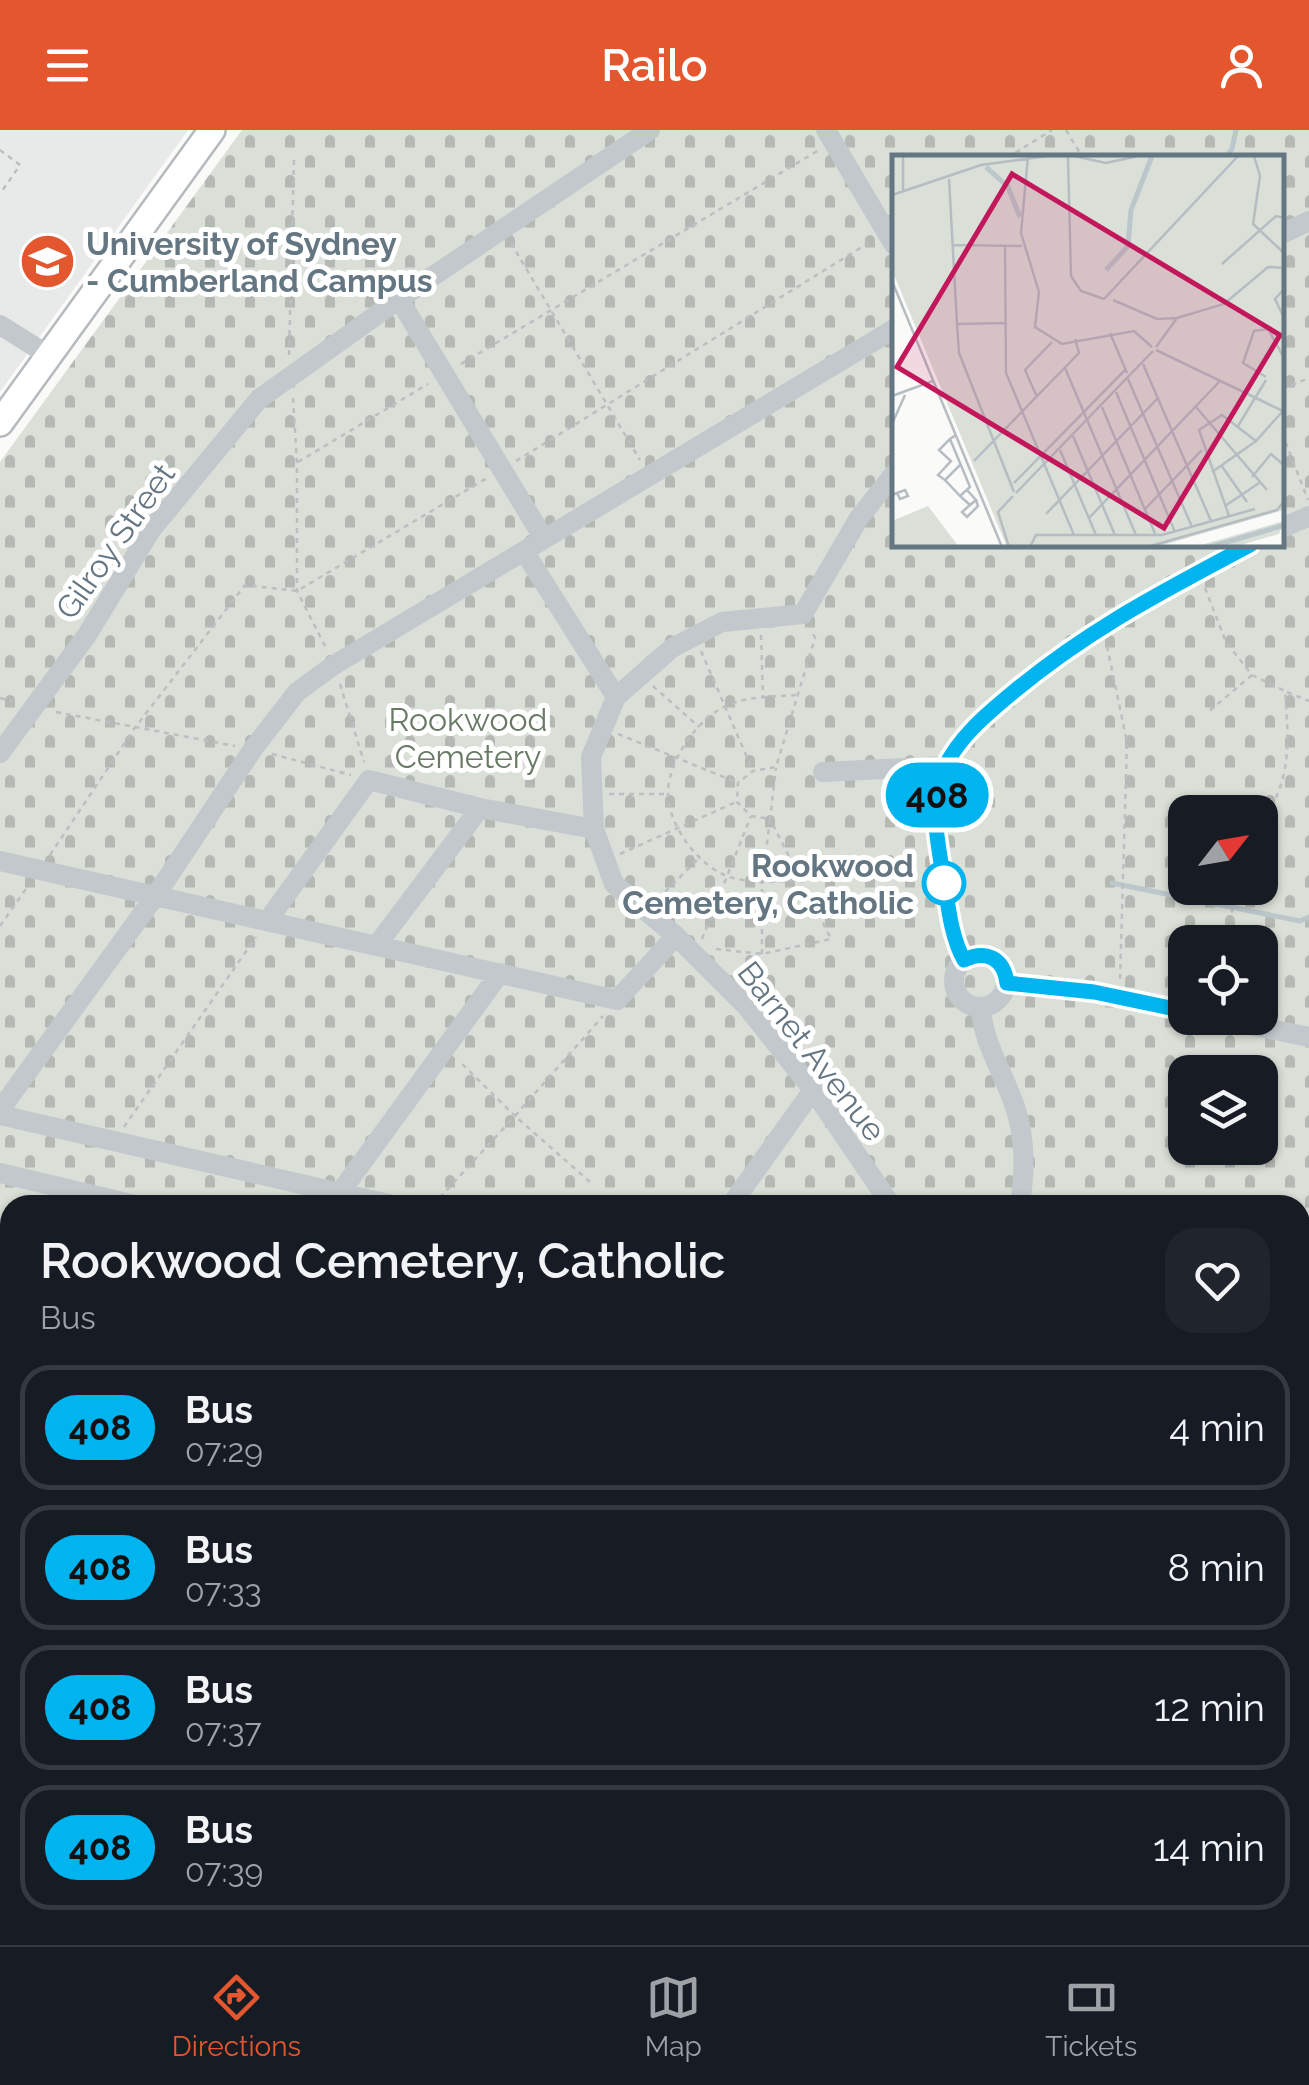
<!DOCTYPE html>
<html lang="en">
<head>
<meta charset="utf-8">
<style>
	:root { --surface:#171b24; --page:#20242c; --text:#f1f3f6; --muted:#9ea1a6; --line:#363941; --accent:#e4572e }
	body { margin:0; font-family:Raleway,sans-serif; background:var(--page); color:var(--text); height:100vh; display:flex; flex-direction:column; font-size:38px; white-space:nowrap }
	* { box-sizing:border-box; margin:0 }
	p { font-size:32px; color:var(--muted) }
	.icon { flex:none; width:55px; height:55px; fill:none; stroke:currentColor; stroke-width:2; stroke-linecap:round; stroke-linejoin:round }
	.map { position:relative; flex:1; overflow:hidden }
	.sheet { position:absolute; left:0px; top:1065px; width:1310px; height:750px; display:flex; flex-direction:column; background:var(--surface); border-radius:30px 30px 0 0; box-shadow:0 2px 8px #0004 }
	.sheet>* { flex:none }
	.badge { padding:0 20px; border-radius:32px; font-size:35px; line-height:65px }
	.needle { width:65px; rotate:59deg }
	.tools { position:absolute; left:1168px; top:665px; display:grid; gap:20px }
	.tools a { display:grid; place-items:center; width:110px; height:110px; border-radius:20px; background:var(--surface); box-shadow:0 2px 8px #0004; font-size:50px }
	.map>.badge { position:absolute; translate:-50% -50%; box-shadow:0 0 0 5px #fff }
	.round { display:grid; place-items:center; flex:none; width:105px; height:105px; border-radius:30px; background:var(--page) }
	.head { display:flex; align-items:center; justify-content:space-between; height:170px; padding:0 40px }
	h1 { font-size:48px; font-weight:600; line-height:75px }
	ul { padding:0; list-style:none }
	li { display:flex; align-items:center; gap:30px; height:125px; margin:0 20px 15px; padding:0 20px; border:5px solid var(--line); border-radius:30px }
	li div { flex:1 }
	li b { display:block; font-size:38px }
	li em { font-style:normal }
	li .badge { min-width:110px; font-weight:700; text-align:center }
	header { display:flex; justify-content:space-between; align-items:center; height:130px; padding:0 40px; background:var(--accent); color:#fff; font-size:45px; font-weight:600 }
	.menu { display:flex; justify-content:space-around; align-items:center; height:140px; border-top:2px solid var(--line); background:var(--surface); font-size:28px; color:var(--muted) }
	.menu a { display:grid; justify-items:center; gap:5px }
	.menu .selected { color:var(--accent) }
	.map>svg:first-child { display:block }
	.built { fill:#e8e9e9 }
	.cemetery { fill:url(#cemetery-stones); fill-rule:evenodd }
	.lines { fill:none; stroke-linecap:round; stroke-linejoin:round }
	.stream { stroke:#bbc7cb; stroke-width:5 }
	.major-casing { stroke:#b5babe; stroke-width:30 }
	.path { stroke:#bbbfc2; stroke-width:2.5; stroke-dasharray:5 5; stroke-linecap:butt }
	.minor { stroke:#c3c8cc; stroke-width:20 }
	.major { stroke:#fff; stroke-width:25 }
	.line-casing { stroke:#fff; stroke-width:22 }
	.line { stroke:#00b5ef; stroke-width:15 }
	.stop-dot { fill:#fff; stroke:#00b5ef; stroke-width:5 }
	.labels { text-anchor:middle; dominant-baseline:central; stroke-width:10; stroke-linejoin:round; paint-order:stroke }
	.poi-label { font-size:32px; font-weight:bold; fill:#657683; stroke:#fff; text-anchor:start }
	.street-label { font-size:32px; fill:#657683; stroke:#fff }
	.park-label { font-size:32px; fill:#687a64; stroke:#fff }
	.stop-label { font-size:32px; font-weight:bold; fill:#657683; stroke:#fff; text-anchor:end }
	.inset-river { fill:none; stroke:#bbc7cb; stroke-width:5 }
	.inset-road { fill:none; stroke:#b5bdc2; stroke-width:2.5 }
	.view { fill:#c2185b; fill-opacity:0.15; stroke:#c2185b; stroke-width:5 }
	.inset-edge { fill:none; stroke:#657683; stroke-width:5 }
</style>
</head>
<body>
<header><svg class="icon" aria-label="menu" viewBox="0 0 24 24"><path d="M4 6h16M4 12h16M4 18h16"/></svg>Railo<svg class="icon" aria-label="person" viewBox="0 0 24 24"><circle cx="12" cy="8" r="4"/><path d="M4 21q1-7 8-7t8 7"/></svg></header>
<div class="map">
<svg width="1309" height="1815" viewBox="0 0 1309 1815">
	<defs>
		<pattern id="cemetery-stones" width="16" height="16" patternUnits="userSpaceOnUse" patternTransform="scale(2.5)"><rect width="16" height="16" fill="#dadfd7"/><path d="M2 7V4a2 2 0 0 1 4 0v3zM10 15v-3a2 2 0 0 1 4 0v3z" fill="#b4b9b4"/></pattern>
	</defs>
	<rect width="100%" height="100%" fill="#fafaf8"/>
	<path class="built" d="M0 0H188L0 262Z"/>
	<path class="cemetery" d="M242 0H1309V1815H0V332ZM894 28H1282V415H894ZM1185 682H1260V758H1185ZM1185 812H1260V888H1185ZM1185 942H1260V1018H1185ZM10 1075H1300V1805H10Z"/>
	<g class="lines">
		<path class="stream" d="M1225 28 1232 19 1236 0
			M1112 753 1300 791 1309 787"/>
		<defs>
			<path id="major" d="M0 293 212 0"/>
		</defs>
		<use href="#major" class="major-casing"/>
		<path class="path" d="M1066 0 1083 28
			M0 20 20 35 0 64
			M1007 28 1052 0
			M511 113 640 330
			M289 225 294 27
			M461 234 819 20
			M1282 259 1309 248
			M293 268 297 333V461L326 518
			M1282 303 1308 370
			M516 331 870 112
			M298 332 428 254
			M1205 458 1226 512 1252 545 1207 583
			M761 505 763 567
			M1107 516 1127 612 1120 851
			M701 521 753 641
			M1252 545 1285 561C1289 614 1292 650 1260 696
			M340 554 364 632
			M653 556 699 597
			M1287 562 1309 571
			M796 565C774 567 746 566 726 576 697 589 668 631 668 663 668 696 699 737 730 747 753 754 776 752 800 750
			M0 568 14 572
			M56 582 235 616
			M618 604 736 652
			M272 624 351 645
			M609 664H666
			M620 724 736 672
			M50 725 134 599 245 455 297 461 487 348
			M1236 758 1232 781 1238 812
			M658 769 698 729
			M0 796 28 756
			M702 809 751 686
			M716 819 762 824 831 809 770 689 776 638
			M762 824V753L770 689 751 686 737 672 738 653 753 641 776 637 815 508 812 501
			M124 997 256 807
			M590 1052 515 986 603 886
			M433 1075 515 986 460 932"/>
		<path class="minor" d="M826 0 894 115
			M1282 104 1309 91
			M0 195 48 225
			M1282 398 1309 386
			M544 409 399 169 650 0
			M524 421 616 567
			M0 623 87 505 151 400 259 269 399 169
			M823 642 945 636
			M0 731 617 870 676 806
			M268 790 369 650 480 678 594 699
			M377 815 480 678
			M954 851a26 26 0 1 1 52 0a26 26 0 1 1-52 0Z
			M965 829C951 806 948 775 944 749 936 712 929 673 945 637 959 607 987 584 1011 564 1087 500 1164 461 1250 415
			M1007 853 1095 862 1185 881
			M981 877C982 911 1003 942 1014 974 1026 1008 1025 1040 1020 1075
			M1215 888 1309 907
			M0 980 156 765 253 619 297 562 334 535 894 199
			M0 985 393 1075
			M0 1043 135 1075
			M331 1075 500 843
			M731 1075 813 960
			M891 1075 813 960 747 877 676 806 614 754 594 699 591 627 616 567 672 518 722 492 803 484 859 388 894 344
			M0 1165 10 1151
			M0 1249 10 1251
			M0 1348 10 1335
			M1300 1441 1309 1444
			M0 1451 10 1453
			M0 1530 10 1516
			M0 1716 10 1703
			M1300 1731V1739
			M916 1805 917 1815
			M1050 1805 1053 1815
			M58 1815 65 1805
			M187 1815 195 1805
			M331 1815 338 1805
			M468 1815 475 1805
			M613 1815 617 1805
			M742 1815 743 1805
			M1239 1815 1243 1805"/>
		<use href="#major" class="major"/>
	</g>
	<g class="lines">
		<defs>
			<path id="line" d="M1185 881 1094 862 1007 853C1004 829 987 819 964 830 951 807 948 775 944 749 937 711 929 673 945 637 959 607 987 584 1011 564 1089 499 1162 462 1250 415"/>
		</defs>
		<use href="#line" class="line-casing"/>
		<use href="#line" class="line"/>
	</g>
	<defs>
		<symbol id="university-disc" viewBox="-11 -11 22 22"><circle r="9.5" fill="#e4572e" stroke="#fff"/><path d="M0-5L7-2L0 1L-7-2ZM-4 1L0 2.5L4 1V4Q0 6-4 4Z" fill="#fff"/></symbol>
	</defs>
	<g fill-rule="evenodd">
		<use href="#university-disc" x="16" y="100" width="63" height="63"/>
	</g>
	<circle class="stop-dot" cx="944" cy="753" r="20"/>
	<g class="labels">
		<g class="poi-label">
			<text x="86" y="113">University of Sydney<tspan x="86" dy="37">- Cumberland Campus</tspan></text>
		</g>
		<g class="street-label">
			<text transform="translate(115 411) rotate(-55)">Gilroy Street</text>
			<text transform="translate(812 921) rotate(52)">Barnet Avenue</text>
		</g>
		<g class="park-label">
			<text x="468" y="589">Rookwood<tspan x="468" dy="37">Cemetery</tspan></text>
		</g>
		<g class="stop-label">
			<text x="914" y="735">Rookwood<tspan x="914" dy="37">Cemetery, Catholic</tspan></text>
		</g>
	</g>
	<g transform="translate(892 25)">
		<rect width="392" height="392" fill="#fafaf8"/>
		<path d="M392 366 387 379 341 392H302Z" fill="#dadfd7"/>
		<path d="M36 351 67 392H0V366Z" fill="#dadfd7"/>
		<path d="M0 1H392V355L264 392H115L0 115Z" fill="#dadfd7"/>
		<path d="M41 359 64 390 62 392H35L21 374Z" fill="#dadfd7"/>
		<path class="inset-river" d="M94 12 116 32 128 62M214 115 236 91 239 55 260 1M318 392 393 370"/>
		<path class="inset-road" d="M11 1V38M136 1 129 78 147 137 143 172 170 189 242 176 260 192M182 1 214 8 246 1M362 1 368 21 361 69 393 99M176 2 179 121 189 136 212 144M57 24 65 169 113 168M0 40 89 10 155 1M61 90 130 91M113 91 114 218 182 380M330 109 384 61 393 63M0 126 110 392M393 133 383 144 393 165M212 144 346 1M221 145 265 164 285 163 332 149 376 112 393 113M65 169 67 198 122 337M218 178 235 218M264 192 285 163M264 195 393 257M251 209 319 366M173 213 244 380M374 222 351 208 362 176 376 174 392 203M236 224 300 372M224 237 283 377M0 241 41 226M145 242 133 215 160 187M210 252 264 381M304 252 375 335M0 269 13 240M346 271 374 225M64 280 58 284 78 332 68 341 78 350 84 345 75 335M181 281 223 380M168 295 204 380M82 306 187 198 183 184M68 310 53 325 68 341M329 310 355 347M320 317 364 286 390 257M360 322 379 299 393 311M53 325 46 320 59 306 47 295 58 284M122 328 234 214M124 338 261 196M0 340 5 338 13 335 16 341 8 344 5 338M78 350 70 357 75 362 86 351 84 345M333 351 367 328M253 354 310 295M154 359 266 243M337 361 307 275 330 260 364 286M197 363 328 226M117 392 106 357 121 341M138 392 144 380H270L363 354M255 392 385 355 393 345"/>
		<path class="view" d="M120 19 388 180 272 373 5 212Z"/>
		<rect width="392" height="392" class="inset-edge"/>
	</g>
</svg>
<div class="tools">
<a><svg class="needle" viewBox="-14 -14 28 28"><path d="M0-13l5 13h-10z" fill="#e53935"/><path d="M0 13l5-13h-10z" fill="#9ea1a6"/></svg></a>
<a><svg class="icon" aria-label="locate" viewBox="0 0 24 24"><circle cx="12" cy="12" r="6"/><path d="M12 2v4M12 18v4M2 12h4M18 12h4"/></svg></a>
<a><svg class="icon" aria-label="layers" viewBox="0 0 24 24"><path d="M12 4l9 5-9 5-9-5zM3 14l9 5 9-5"/></svg></a>
</div>
<b class="badge" style="left:937px;top:665px;background:#00b5ef;color:#111">408</b>
<section class="sheet">
<div class="head"><div><h1>Rookwood Cemetery, Catholic</h1><p>Bus</p></div><a class="round"><svg class="icon" aria-label="heart" viewBox="0 0 24 24"><path d="M12 20l-8-8c-3-5 5-10 8-4 3-6 11-1 8 4z"/></svg></a></div>
<ul>
<li><span class="badge" style="background:#00b5ef;color:#111">408</span><div><b>Bus</b><p>07:29</p></div><em>4 min</em></li>
<li><span class="badge" style="background:#00b5ef;color:#111">408</span><div><b>Bus</b><p>07:33</p></div><em>8 min</em></li>
<li><span class="badge" style="background:#00b5ef;color:#111">408</span><div><b>Bus</b><p>07:37</p></div><em>12 min</em></li>
<li><span class="badge" style="background:#00b5ef;color:#111">408</span><div><b>Bus</b><p>07:39</p></div><em>14 min</em></li>
</ul>
</section>
</div>
<nav class="menu">
<a class="selected"><svg class="icon" aria-label="directions" viewBox="0 0 24 24"><path d="M12 3l9 9-9 9-9-9zM9 14v-3h6M13 9l2 2-2 2"/></svg>Directions</a>
<a><svg class="icon" aria-label="map" viewBox="0 0 24 24"><path d="M3 6l6-2 6 2 6-2v14l-6 2-6-2-6 2zM9 4v14M15 6v14"/></svg>Map</a>
<a><svg class="icon" aria-label="tickets" viewBox="0 0 24 24"><path d="M3 7h18v10H3zM15 7v10"/></svg>Tickets</a>
</nav>
</body>
</html>
